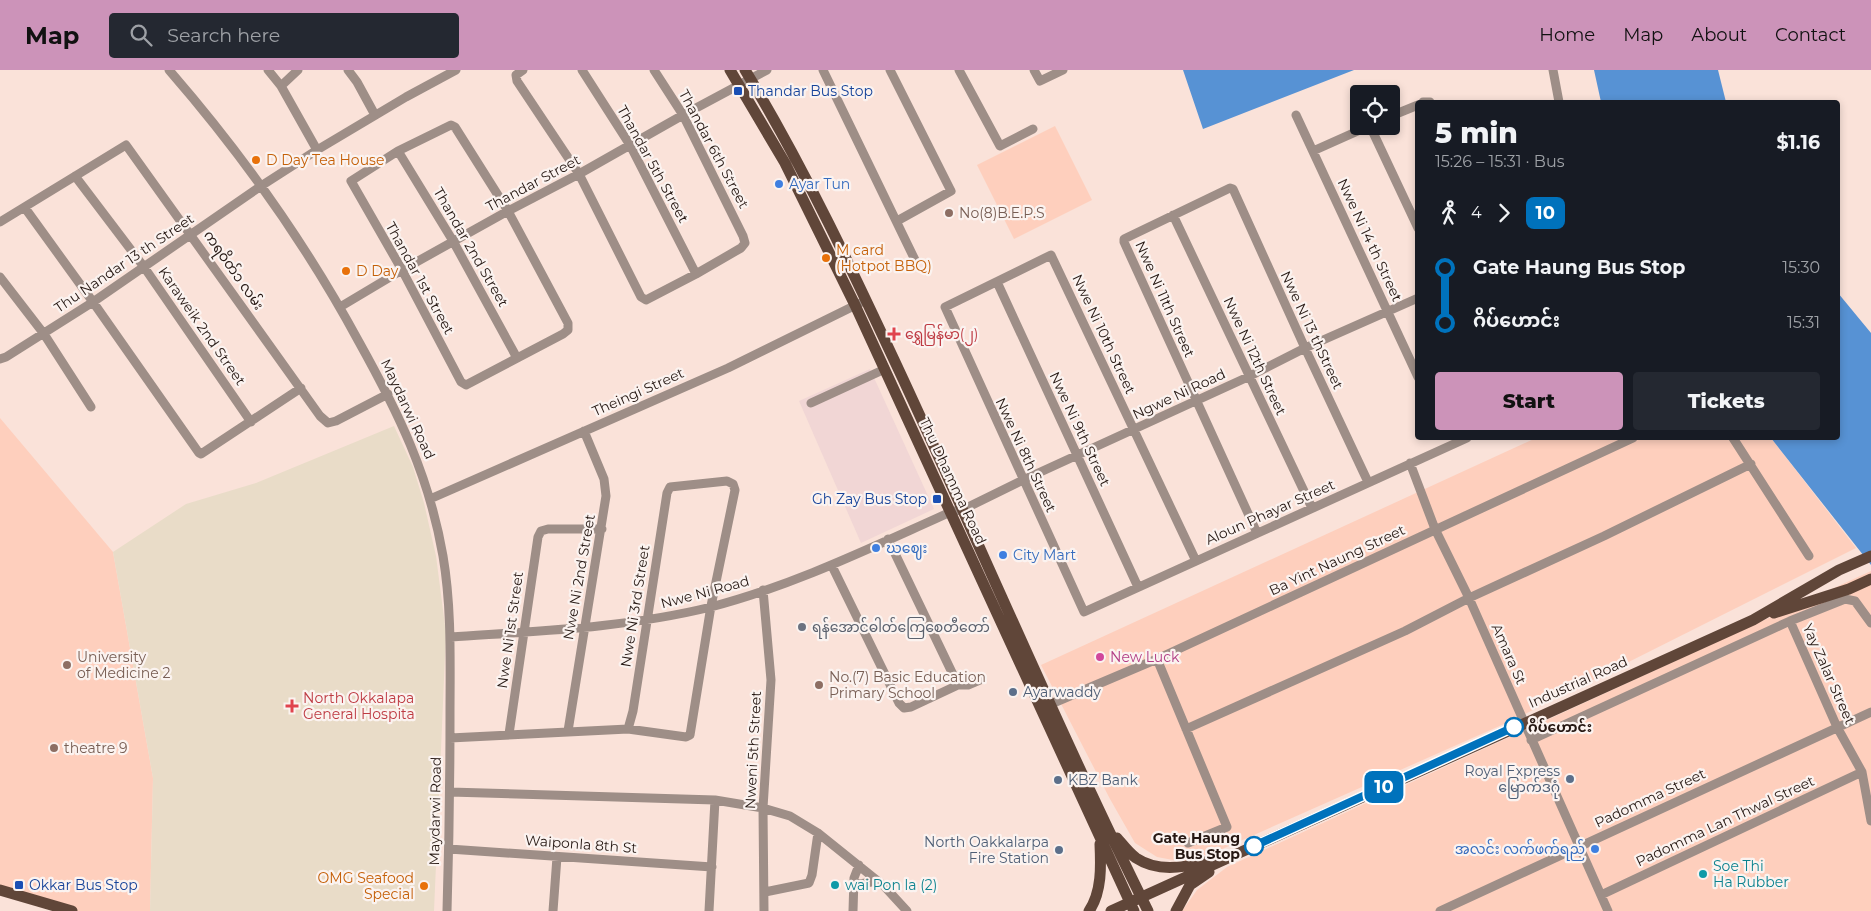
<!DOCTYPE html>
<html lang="en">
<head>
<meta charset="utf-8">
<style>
	:root { --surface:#171b24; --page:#242831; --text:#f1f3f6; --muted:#9ea1a6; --accent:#cc93b9 }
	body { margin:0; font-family:Montserrat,"Noto Sans Myanmar",sans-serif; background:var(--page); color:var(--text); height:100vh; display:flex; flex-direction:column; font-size:19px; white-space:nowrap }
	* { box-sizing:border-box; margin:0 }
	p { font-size:16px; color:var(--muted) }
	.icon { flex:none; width:28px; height:28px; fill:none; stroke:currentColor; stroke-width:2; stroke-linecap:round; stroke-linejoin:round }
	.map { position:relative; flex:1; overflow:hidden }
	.sheet { position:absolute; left:1415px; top:30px; width:425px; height:340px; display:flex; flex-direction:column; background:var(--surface); border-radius:5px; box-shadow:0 2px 8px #0003 }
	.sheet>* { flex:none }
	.badge { padding:0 10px; border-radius:8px; font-size:18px; line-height:32px }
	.buttons { position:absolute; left:1350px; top:15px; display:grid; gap:10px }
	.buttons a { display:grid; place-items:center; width:50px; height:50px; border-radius:5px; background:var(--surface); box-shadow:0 2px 8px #0003; font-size:25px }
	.map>.badge { position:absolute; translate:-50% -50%; box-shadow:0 0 0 2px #fff }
	.legs { display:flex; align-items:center; gap:8px; height:55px; padding:0 20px; font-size:16px }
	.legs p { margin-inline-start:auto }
	.head { display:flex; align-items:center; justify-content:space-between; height:85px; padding:0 20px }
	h1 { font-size:28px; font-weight:800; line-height:38px }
	.action { display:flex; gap:10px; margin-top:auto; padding:10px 20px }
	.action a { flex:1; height:58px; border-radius:5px; background:var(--accent); color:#111; font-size:20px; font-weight:800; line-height:58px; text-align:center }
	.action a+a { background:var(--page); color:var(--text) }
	ul { padding:0 20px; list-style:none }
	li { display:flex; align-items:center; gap:18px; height:55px; font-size:19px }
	li i { display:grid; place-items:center; width:8px; height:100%; margin:0 6px; background:currentColor }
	li i::after { content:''; width:12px; height:12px; margin:-6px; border:4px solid; border-radius:50%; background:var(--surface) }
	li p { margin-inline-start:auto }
	li:first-child i { background:linear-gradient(#0000 50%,currentColor 0) }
	li:last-child i { background:linear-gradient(currentColor 50%,#0000 0) }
	header { display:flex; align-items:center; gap:30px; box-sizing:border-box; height:70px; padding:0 25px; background:var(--accent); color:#111 }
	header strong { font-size:24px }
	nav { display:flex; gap:28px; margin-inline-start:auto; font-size:18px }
	.search { width:350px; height:45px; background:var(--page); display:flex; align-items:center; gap:12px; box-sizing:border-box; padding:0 18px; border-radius:5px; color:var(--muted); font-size:19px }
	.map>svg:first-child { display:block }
	.commercial { fill:#f1d6d5 }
	.built { fill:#fecfbd }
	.medical { fill:#e9dcc8 }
	.water { fill:#5792d4 }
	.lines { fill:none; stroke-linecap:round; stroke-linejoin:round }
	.minor { stroke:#9e8e87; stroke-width:9 }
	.major { stroke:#604639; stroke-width:11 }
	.line-1-casing { stroke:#fff; stroke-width:11 }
	.line-1 { stroke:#0072bc; stroke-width:8 }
	.transit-dot { fill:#1a4fb4; stroke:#fbf3f0; stroke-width:2 }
	.food-dot { fill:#e8710a; stroke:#fbf3f0; stroke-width:2 }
	.shop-dot { fill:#3f7fe0; stroke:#fbf3f0; stroke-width:2 }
	.education-dot { fill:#8d6e63; stroke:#fbf3f0; stroke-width:2 }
	.health-dot { fill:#e0444e; stroke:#fbf3f0; stroke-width:2 }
	.worship-dot { fill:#6b7280; stroke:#fbf3f0; stroke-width:2 }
	.hotel-dot { fill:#d1479c; stroke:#fbf3f0; stroke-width:2 }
	.service-dot { fill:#5c6f8a; stroke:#fbf3f0; stroke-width:2 }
	.stop-1-dot { fill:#fff; stroke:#0072bc; stroke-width:2.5 }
	.culture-dot { fill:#0f9aa8; stroke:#fbf3f0; stroke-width:2 }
	.labels { text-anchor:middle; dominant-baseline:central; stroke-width:4.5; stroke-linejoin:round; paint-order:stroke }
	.transit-label { font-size:14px; fill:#164399; stroke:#fbf3f0; text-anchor:start }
	.street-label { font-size:14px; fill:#261813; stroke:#fbf3f0 }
	.food-label { font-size:14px; fill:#c56008; stroke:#fbf3f0; text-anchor:start }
	.shop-label { font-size:14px; fill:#366cbe; stroke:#fbf3f0; text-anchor:start }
	.education-label { font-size:14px; fill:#785e54; stroke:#fbf3f0; text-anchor:start }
	.health-label { font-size:14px; fill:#be3a42; stroke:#fbf3f0; text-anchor:start }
	.worship-label { font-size:14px; fill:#5b616d; stroke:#fbf3f0; text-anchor:start }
	.hotel-label { font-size:14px; fill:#b23c85; stroke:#fbf3f0; text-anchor:start }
	.service-label { font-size:14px; fill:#4e5e75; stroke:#fbf3f0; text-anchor:start }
	.stop-label { font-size:14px; font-weight:bold; fill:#261813; stroke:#fbf3f0; text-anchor:start }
	.culture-label { font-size:14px; fill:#0d838f; stroke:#fbf3f0; text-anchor:start }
</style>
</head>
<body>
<header>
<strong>Map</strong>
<div class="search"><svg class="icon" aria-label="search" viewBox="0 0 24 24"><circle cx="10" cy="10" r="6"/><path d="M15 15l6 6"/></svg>Search here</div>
<nav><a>Home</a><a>Map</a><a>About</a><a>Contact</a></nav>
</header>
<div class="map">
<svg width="1871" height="841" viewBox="0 0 1871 841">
	<rect width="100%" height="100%" fill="#fae2d9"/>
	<path class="commercial" d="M870 299 934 439 861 473 799 331Z"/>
	<path class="built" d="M1055 56 1092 130 1014 169 977 95Z
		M0 348 113 482 153 708 150 841H58L0 825Z
		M1536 368H1771L1856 478 1513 650 1220 780 1184 792 1157 787 1135 773 1110 729 1041 595Z
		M1871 501V841H1182L1197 820 1227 797Z"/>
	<path class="medical" d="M394 356 413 397 424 433 436 486 446 563 434 841H150L153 708 113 482 186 434 256 413Z"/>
	<path class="water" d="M1183 0H1354L1203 59Z
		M1594 0H1718L1726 32H1601Z
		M1838 223 1871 263V495L1771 368H1838Z"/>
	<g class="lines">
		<path class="minor" d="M169 0C242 84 306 174 359 272 398 342 429 405 443 486 452 539 450 593 450 647 450 712 449 776 447 841
			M268 0 281 16 317 80
			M348 0 357 12 375 45
			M523 0 516 5 517 11 579 104 641 227 646 230 696 204 741 178 745 173 743 166 683 45 654 0
			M582 0 630 75 696 204
			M823 0 915 190
			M890 0 951 121 897 151
			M959 0 1000 76 1033 59
			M1034 0 1040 11 1063 0
			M1553 0 1559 32
			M281 16 298 0
			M1423 32H1430
			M1296 45 1418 307
			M1391 46 1418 35
			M451 55 455 57 508 141 568 253V260L563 264 466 315 461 312 402 200 351 111 398 81Z
			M1370 56 1418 158
			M398 81 453 171 517 288
			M1313 81 1369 56
			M75 106 144 197 251 352
			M25 138 93 232 199 383 201 384 301 318
			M1173 145 1312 438
			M0 152 126 75 320 346 328 353 336 351 388 324
			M0 207 44 264 91 337
			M997 212 1138 517
			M340 237 402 200 508 141 579 104 683 45 767 0
			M0 289 6 287 93 232 261 116 317 80 406 27 456 0
			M811 333 885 299
			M1733 368 1809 486
			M1410 393 1435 459 1469 528 1608 841
			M430 429 728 298 860 233
			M1257 463 1124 172V169L1230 118 1233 119 1305 278 1368 412
			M888 469 958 615H968L982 609
			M1196 491 1051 185 945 237 1084 542 1467 368
			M832 496 899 633 904 638 911 637 958 615
			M763 520 771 610 763 738 764 841
			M1790 551 1837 657 1862 702 1871 751
			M451 567C538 561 626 558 711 537 795 515 872 477 951 442L964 439 1023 410 1250 306 1305 278 1418 228
			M1157 589 1227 757 1188 773
			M1051 634 1157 589 1633 368
			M1186 659 1405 561 1469 528 1604 466 1751 394
			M568 661 606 426 604 409 584 361
			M509 664 538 467 541 461 548 459H602
			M450 668 628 659 686 667 690 665 711 536 735 420 733 414 727 411 670 417 667 423 633 641 628 659
			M1531 670 1790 551 1845 529 1855 531 1871 553
			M450 722 715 730 763 738 790 746 818 763 884 816 907 841
			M449 779 712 797
			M854 815 877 811
			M765 822 809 813 812 805 818 763
			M1601 825 1862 702
			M553 841 557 787
			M709 841 715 730
			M853 841 854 808 859 795
			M1440 841 1871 642"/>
		<path class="major" d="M730 0 785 93 855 235 1134 841
			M745 0C805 99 854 204 903 309 985 486 1061 666 1148 841
			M1774 543 1849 519 1871 509
			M1117 768C1123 775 1129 783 1136 788 1157 802 1182 798 1205 792
			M0 820 72 841
			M1089 841C1102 822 1101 796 1100 774
			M1111 841 1753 550 1839 500 1871 486
			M1176 841 1190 815 1209 802"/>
	</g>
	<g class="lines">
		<defs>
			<path id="line-1" d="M1254 776 1514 657"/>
		</defs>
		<use href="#line-1" class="line-1-casing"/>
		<use href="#line-1" class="line-1"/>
	</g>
	<g class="transit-dot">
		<rect x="733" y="16" width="10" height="10" rx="2.5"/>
		<rect x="932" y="424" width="10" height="10" rx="2.5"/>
		<rect x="14" y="810" width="10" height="10" rx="2.5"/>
	</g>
	<g class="food-dot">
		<circle cx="256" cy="90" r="5"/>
		<circle cx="826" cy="188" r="5"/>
		<circle cx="346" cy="201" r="5"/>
		<circle cx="424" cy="816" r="5"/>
	</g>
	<g class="shop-dot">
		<circle cx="779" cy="114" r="5"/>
		<circle cx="876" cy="478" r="5"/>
		<circle cx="1003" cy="485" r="5"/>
		<circle cx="1595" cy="779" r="5"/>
	</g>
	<g class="education-dot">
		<circle cx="949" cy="143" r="5"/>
		<circle cx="67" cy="595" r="5"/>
		<circle cx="819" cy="615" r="5"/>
		<circle cx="54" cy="678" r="5"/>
	</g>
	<g class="health-dot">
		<path d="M891.5 256.5h5v5h5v5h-5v5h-5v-5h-5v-5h5z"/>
		<path d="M289.5 628.5h5v5h5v5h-5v5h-5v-5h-5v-5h5z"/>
	</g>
	<circle class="worship-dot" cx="802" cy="557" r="5"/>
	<circle class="hotel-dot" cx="1100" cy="587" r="5"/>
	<g class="service-dot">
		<circle cx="1013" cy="622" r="5"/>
		<circle cx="1570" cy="709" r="5"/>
		<circle cx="1058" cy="710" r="5"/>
		<circle cx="1059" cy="780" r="5"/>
	</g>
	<g class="stop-1-dot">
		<circle cx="1514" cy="657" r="9"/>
		<circle cx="1254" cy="776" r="9"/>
	</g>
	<g class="culture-dot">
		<circle cx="1703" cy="804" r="5"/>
		<circle cx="835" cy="815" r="5"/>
	</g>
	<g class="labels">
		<g class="transit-label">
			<text x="748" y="21">Thandar Bus Stop</text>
			<text x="927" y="429" text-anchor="end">Gh Zay Bus Stop</text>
			<text x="29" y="815">Okkar Bus Stop</text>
		</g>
		<g class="street-label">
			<text transform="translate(714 79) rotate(62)">Thandar 6th Street</text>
			<text transform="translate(653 94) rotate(61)">Thandar 5th Street</text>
			<text transform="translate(533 113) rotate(-28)">Thandar Street</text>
			<text transform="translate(1370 170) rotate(65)">Nwe Ni 14 th Street</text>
			<text transform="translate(471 177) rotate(60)">Thandar 2nd Street</text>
			<text transform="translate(124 193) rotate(-34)">Thu Nandar 13 th Street</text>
			<text transform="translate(234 200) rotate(55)">ကရဝိတ်၁ လမ်း</text>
			<text transform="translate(420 208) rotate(61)">Thandar 1st Street</text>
			<text transform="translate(1165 229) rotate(66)">Nwe Ni 11th Street</text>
			<text transform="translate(202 256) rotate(55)">Karaweik 2nd Street</text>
			<text transform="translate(1312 260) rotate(65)">Nwe Ni 13 thStreet</text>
			<text transform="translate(1104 264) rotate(65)">Nwe Ni 10th Street</text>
			<text transform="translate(1255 286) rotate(65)">Nwe Ni 12th Street</text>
			<text transform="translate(638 322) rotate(-24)">Theingi Street</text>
			<text transform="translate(1179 324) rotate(-25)">Ngwe Ni Road</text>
			<text transform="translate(408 339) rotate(65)">Maydarwi Road</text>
			<text transform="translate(1080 359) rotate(65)">Nwe Ni 9th Street</text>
			<text transform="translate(1026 385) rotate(65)">Nwe Ni 8th Street</text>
			<text transform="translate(953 411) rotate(65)">Thu Dhamma Road</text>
			<text transform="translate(1270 442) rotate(-24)">Aloun Phayar Street</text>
			<text transform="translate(1337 490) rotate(-25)">Ba Yint Naung Street</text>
			<text transform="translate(579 507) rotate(-80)">Nwe Ni 2nd Street</text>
			<text transform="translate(705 522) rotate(-15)">Nwe Ni Road</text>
			<text transform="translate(635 536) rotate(-81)">Nwe Ni 3rd Street</text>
			<text transform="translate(510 560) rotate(-82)">Nwe Ni 1st Street</text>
			<text transform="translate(1509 584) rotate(66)">Amara St</text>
			<text transform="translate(1829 604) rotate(66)">Yay Zalar Street</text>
			<text transform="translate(1578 612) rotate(-24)">Industrial Road</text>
			<text transform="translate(753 680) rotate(-87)">Nweni 5th Street</text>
			<text transform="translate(1650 728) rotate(-25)">Padomma Street</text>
			<text transform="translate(435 741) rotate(-89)">Maydarwi Road</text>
			<text transform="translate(1725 751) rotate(-25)">Padomma Lan Thwal Street</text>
			<text transform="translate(581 774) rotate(4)">Waiponla 8th St</text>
		</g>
		<g class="food-label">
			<text x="266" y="90">D Day Tea House</text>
			<text x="836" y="180">M card<tspan x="836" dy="16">(Hotpot BBQ)</tspan></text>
			<text x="356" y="201">D Day</text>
			<text x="414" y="808" text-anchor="end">OMG Seafood<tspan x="414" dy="16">Special</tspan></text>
		</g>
		<g class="shop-label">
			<text x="789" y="114">Ayar Tun</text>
			<text x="886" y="478">ဃဈေး</text>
			<text x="1013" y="485">City Mart</text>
			<text x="1585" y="779" text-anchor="end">အလင်း လက်ဖက်ရည်</text>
		</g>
		<g class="education-label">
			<text x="959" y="143">No(8)B.E.P.S</text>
			<text x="77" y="587">University<tspan x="77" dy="16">of Medicine 2</tspan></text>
			<text x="829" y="607">No.(7) Basic Education<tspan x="829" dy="16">Primary School</tspan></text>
			<text x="64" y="678">theatre 9</text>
		</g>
		<g class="health-label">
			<text x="905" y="264">ရွှေမြန်မာ(၂)</text>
			<text x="303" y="628">North Okkalapa<tspan x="303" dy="16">General Hospita</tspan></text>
		</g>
		<g class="worship-label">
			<text x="812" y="557">ရန်အောင်ဓါတ်ကြေစေတီတော်</text>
		</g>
		<g class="hotel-label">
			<text x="1110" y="587">New Luck</text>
		</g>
		<g class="service-label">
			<text x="1023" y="622">Ayarwaddy</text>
			<text x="1560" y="701" text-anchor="end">Royal Express<tspan x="1560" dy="16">မြောက်ဒဂုံ</tspan></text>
			<text x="1068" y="710">KBZ Bank</text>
			<text x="1049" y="772" text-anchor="end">North Oakkalarpa<tspan x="1049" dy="16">Fire Station</tspan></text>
		</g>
		<g class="stop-label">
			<text x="1528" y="657">ဂိပ်ဟောင်း</text>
			<text x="1240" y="768" text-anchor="end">Gate Haung<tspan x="1240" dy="16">Bus Stop</tspan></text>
		</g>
		<g class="culture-label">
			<text x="1713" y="796">Soe Thi<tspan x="1713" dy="16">Ha Rubber</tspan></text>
			<text x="845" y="815">wai Pon la (2)</text>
		</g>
	</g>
</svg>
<div class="buttons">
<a><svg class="icon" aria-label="locate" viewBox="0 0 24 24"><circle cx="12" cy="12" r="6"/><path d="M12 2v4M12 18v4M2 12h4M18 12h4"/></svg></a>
</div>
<b class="badge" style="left:1384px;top:717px;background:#0072bc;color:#fff">10</b>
<section class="sheet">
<div class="head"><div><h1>5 min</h1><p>15:26 – 15:31 · Bus</p></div><b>$1.16</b></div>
<div class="legs"><svg class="icon" aria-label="walk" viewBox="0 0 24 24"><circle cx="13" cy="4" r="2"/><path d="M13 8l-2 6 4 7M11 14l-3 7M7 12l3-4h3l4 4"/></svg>4<svg class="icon" aria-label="forward" viewBox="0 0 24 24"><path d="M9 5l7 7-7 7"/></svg><b class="badge" style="background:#0072bc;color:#fff">10</b></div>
<ul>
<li><i style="color:#0072bc"></i><b>Gate Haung Bus Stop</b><p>15:30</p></li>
<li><i style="color:#0072bc"></i><b>ဂိပ်ဟောင်း</b><p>15:31</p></li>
</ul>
<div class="action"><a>Start</a><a>Tickets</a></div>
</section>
</div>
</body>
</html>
